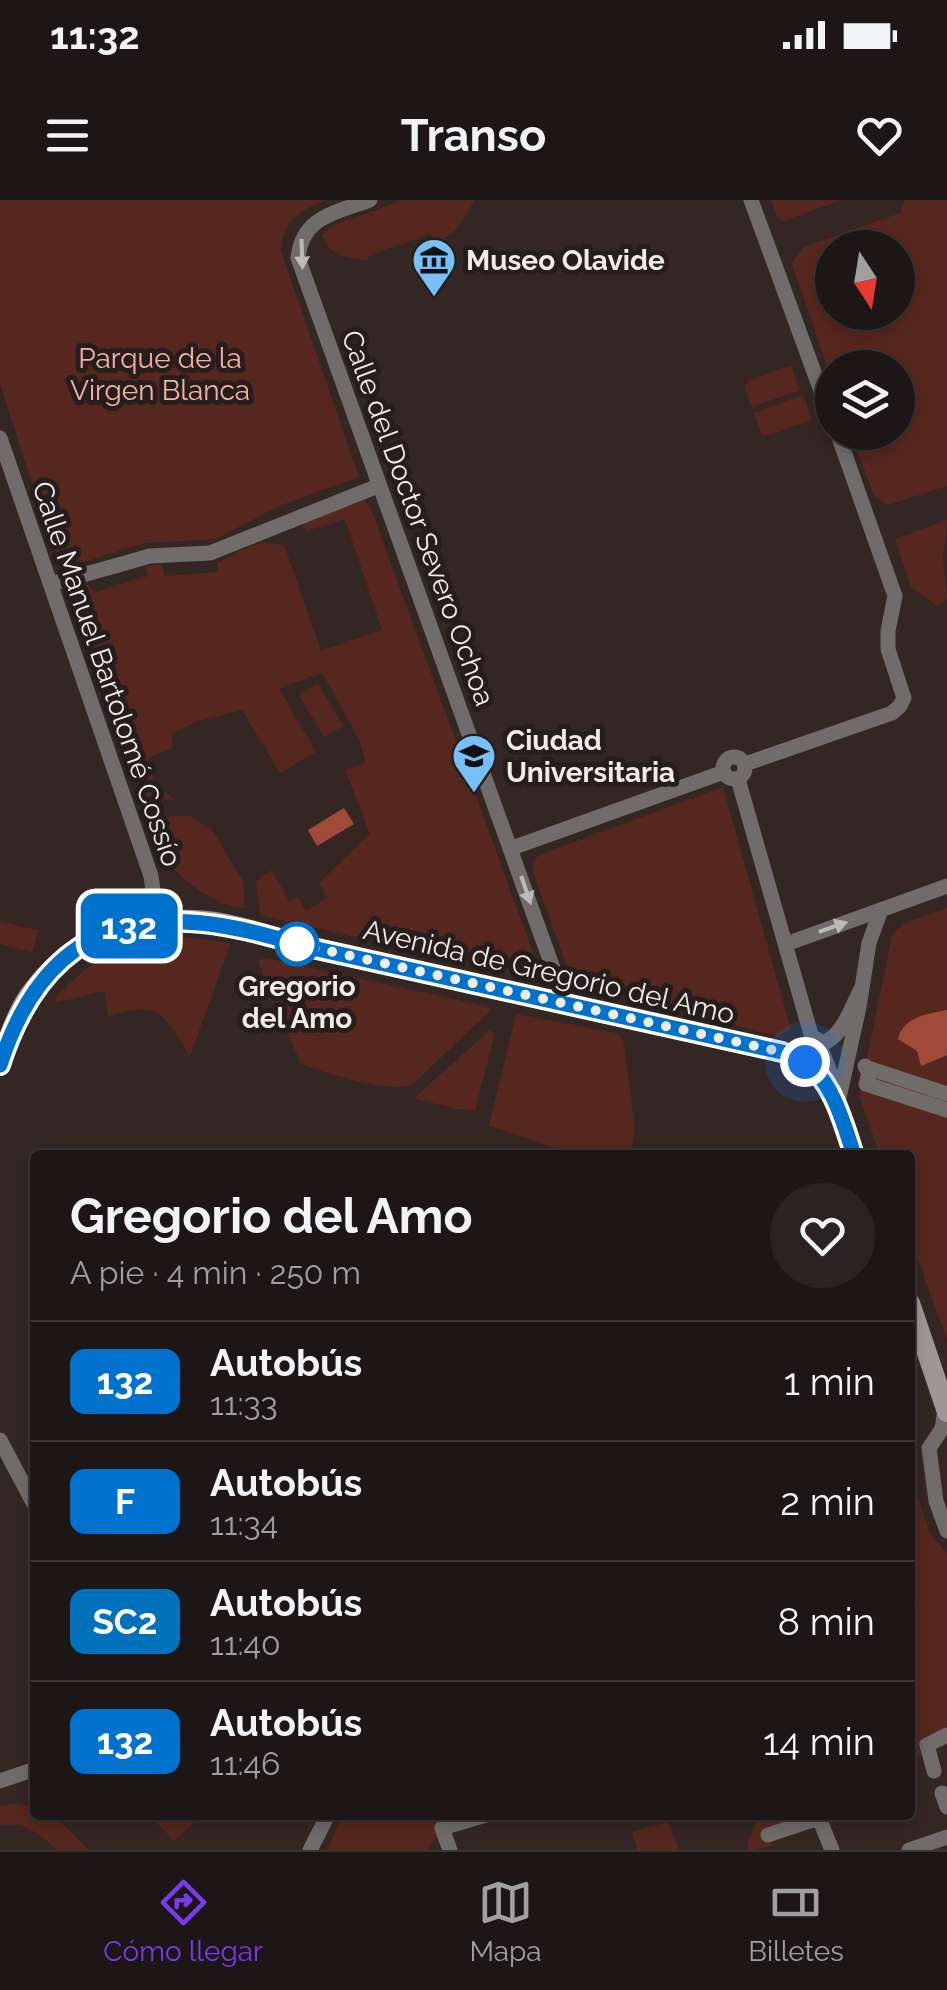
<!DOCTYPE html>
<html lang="es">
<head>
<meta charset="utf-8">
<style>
	:root { --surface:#1c1616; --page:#292323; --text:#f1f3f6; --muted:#a09fa1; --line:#3a3535; --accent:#7c3aed }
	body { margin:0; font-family:Raleway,sans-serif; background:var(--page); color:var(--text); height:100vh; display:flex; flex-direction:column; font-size:38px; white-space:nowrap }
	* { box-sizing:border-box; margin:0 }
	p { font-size:32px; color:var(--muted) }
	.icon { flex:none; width:55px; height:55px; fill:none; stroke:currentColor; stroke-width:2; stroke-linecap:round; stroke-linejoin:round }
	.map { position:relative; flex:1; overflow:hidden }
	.drawer { position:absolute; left:30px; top:950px; width:885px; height:670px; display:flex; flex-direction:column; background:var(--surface); border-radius:10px; box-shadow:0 5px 15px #0003,0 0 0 2px var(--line) }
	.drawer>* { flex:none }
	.badge { padding:0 20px; border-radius:15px; font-size:35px; line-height:65px }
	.needle { width:65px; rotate:168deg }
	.controls { position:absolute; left:815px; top:30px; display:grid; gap:20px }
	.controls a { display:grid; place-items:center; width:100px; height:100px; border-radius:50%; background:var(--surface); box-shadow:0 5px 15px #0003,0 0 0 2px var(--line); font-size:50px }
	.you { position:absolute; width:50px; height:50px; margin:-25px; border:8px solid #fff; border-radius:50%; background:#1a73e8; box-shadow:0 0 0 15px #1a73e833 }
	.map>.badge { position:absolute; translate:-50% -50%; box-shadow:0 0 0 5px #fff }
	.round { display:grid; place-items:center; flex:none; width:105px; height:105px; border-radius:52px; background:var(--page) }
	.overview { display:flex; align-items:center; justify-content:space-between; height:170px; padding:0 40px }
	h1 { font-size:48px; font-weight:700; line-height:75px }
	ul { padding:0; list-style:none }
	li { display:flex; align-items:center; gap:30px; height:120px; padding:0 40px; border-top:2px solid var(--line) }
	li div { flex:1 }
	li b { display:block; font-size:38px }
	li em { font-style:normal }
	li .badge { min-width:110px; font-weight:700; text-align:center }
	.status { display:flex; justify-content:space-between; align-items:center; height:70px; padding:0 50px; background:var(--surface); direction:ltr }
	.status svg { height:28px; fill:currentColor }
	header { display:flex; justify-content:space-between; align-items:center; height:130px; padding:0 40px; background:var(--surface); font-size:45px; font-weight:700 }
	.menu { display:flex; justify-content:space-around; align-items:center; height:140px; border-top:2px solid var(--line); background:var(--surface); font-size:28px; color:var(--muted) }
	.menu a { display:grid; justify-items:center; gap:5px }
	.menu .selected { color:var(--accent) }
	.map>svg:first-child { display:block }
	.built { fill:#342623; fill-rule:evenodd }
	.green { fill:#56271e; fill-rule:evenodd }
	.water { fill:#a04b3a }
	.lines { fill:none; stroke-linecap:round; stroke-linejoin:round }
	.street { stroke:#706c6b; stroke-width:15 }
	.secondary { stroke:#9e9795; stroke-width:20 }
	.oneway { fill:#bdb9b7 }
	.line-casing { stroke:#fff; stroke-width:22 }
	.line { stroke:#0072ce; stroke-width:15 }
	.walk { stroke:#f1ecea; stroke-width:10; stroke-dasharray:0 18 }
	.stop-dot { fill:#fff; stroke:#0072ce; stroke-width:5 }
	.labels { text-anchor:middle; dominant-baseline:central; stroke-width:10; stroke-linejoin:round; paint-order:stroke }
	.poi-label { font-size:28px; font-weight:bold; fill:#f1ecea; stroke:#261e1d; text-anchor:start }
	.park-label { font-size:28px; fill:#f9b1a1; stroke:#261e1d }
	.street-label { font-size:28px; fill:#f1ecea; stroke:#261e1d }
	.stop-label { font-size:28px; font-weight:bold; fill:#f1ecea; stroke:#261e1d }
</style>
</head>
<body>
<div class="status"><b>11:32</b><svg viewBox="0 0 49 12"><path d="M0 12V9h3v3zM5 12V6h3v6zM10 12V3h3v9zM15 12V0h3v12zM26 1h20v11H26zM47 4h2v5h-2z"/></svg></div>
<header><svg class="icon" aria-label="menu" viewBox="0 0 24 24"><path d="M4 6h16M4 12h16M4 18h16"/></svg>Transo<svg class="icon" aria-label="heart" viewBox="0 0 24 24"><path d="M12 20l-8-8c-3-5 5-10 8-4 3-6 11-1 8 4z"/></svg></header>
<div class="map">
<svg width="947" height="1650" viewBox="0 0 947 1650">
	<rect width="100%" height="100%" fill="#261e1d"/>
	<path class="built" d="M0 0H947V1650H0ZM832 48H898V112H832ZM832 168H898V232H832ZM35 955H910V1615H35Z"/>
	<path class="green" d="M0 0H328C301 9 282 20 281 51L359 277 279 306 216 339 145 343 76 364 61 362 56 356 0 185Z
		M402 0H475C464 18 456 37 434 43L430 34 369 55 367 60C349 59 327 55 322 35L330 27Z
		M771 0H842L783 21 777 17Z
		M905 0H947V286L888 305 874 296 851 233 898 232V168H832V181L792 64 803 47 900 13ZM832 48H898V112H832Z
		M791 165 800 190 752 207 744 186 749 181Z
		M803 195 812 220 769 235H762L754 213Z
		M364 300 370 306 541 774 539 780 260 715 256 681 272 670 289 701 298 697 306 711 327 698 319 683 370 634 345 570 366 562 359 539 322 473 279 488 316 552 280 573 242 510 197 521 171 535 173 548 149 557C149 579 160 588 176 600L148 601 133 576 73 403 72 396 77 388 89 384 93 393 148 376 146 367 161 364 165 376 217 372 218 362C241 352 261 335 285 347L321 451 382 430 345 319 307 331 303 327V322Z
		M947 320C947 332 945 343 943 354 942 360 947 389 947 399L937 406 911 387 895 339Z
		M318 483 343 526 324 537 299 495Z
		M723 587 791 830 778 836 574 786 533 672V661L539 655Z
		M171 616H190L213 631 244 683V708C217 709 167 671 158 645 155 637 156 630 157 622Z
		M947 708V1140L910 1038V955H880L859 896 892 735 903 724Z
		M0 722 38 730 33 752 0 744Z
		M180 736 231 743 190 856C162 813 162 801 108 816L105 791 55 803 56 796C102 755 116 739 180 736Z
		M266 758 490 807 489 812 413 884C391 895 333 874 308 867L300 862 259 764V760Z
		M516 814 616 833 623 839 635 928 631 955H562V950L489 926Z
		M490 830 495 834 475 910 456 909 414 898Z
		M912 1280 929 1332 947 1353V1529L924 1537 919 1548 921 1555 910 1559V1416L918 1406 910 1363Z
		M14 1604 35 1607V1615L57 1618 89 1650H57C39 1633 25 1622 0 1625V1606Z
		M150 1615H202L174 1641Z
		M342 1615H462L452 1618 426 1650H327Z
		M759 1615H816L769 1635 772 1646 749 1650 747 1644Z
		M668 1622 679 1650H638L632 1632Z"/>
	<path class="water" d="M344 608 354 624 317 646 308 630Z
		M947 810V855L921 866 917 851 898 839C903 817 927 814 947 810Z"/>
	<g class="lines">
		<path class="street" d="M370 0C336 13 302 16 298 58L559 785 558 794 552 802
			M751 0 832 221
			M0 238 151 676 154 697 137 723
			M51 384 150 356 210 353 378 286
			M723 568a11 11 0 1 1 22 0a11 11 0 1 1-22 0Z
			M745 564 892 513 900 506 904 498 888 449V431L895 396 837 232
			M738 579 814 845C842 843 850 809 862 787
			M512 648 724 572
			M786 744 947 686
			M817 839 838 892
			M865 866 869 873 866 884 947 910
			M869 873 871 869 947 894
			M837 907 859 807 869 743 881 710
			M945 1209 942 1229 929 1248 936 1301 947 1331
			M0 1240 35 1306
			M934 1571 927 1545 947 1535
			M0 1581 35 1569
			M942 1593 947 1607
			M768 1635 819 1618 832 1650
			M310 1650 328 1615
			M450 1650 442 1628 486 1615
			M909 1650 947 1637"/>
		<path class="secondary" d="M0 866C8 841 15 815 30 794 67 742 131 717 193 720 229 721 264 734 299 745L783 853C789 856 799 858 805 862 833 881 844 925 854 955
			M910 1103 947 1212"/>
	</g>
	<defs><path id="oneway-solid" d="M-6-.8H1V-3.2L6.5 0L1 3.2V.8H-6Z" transform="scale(2.5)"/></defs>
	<g class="oneway">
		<use href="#oneway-solid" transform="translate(302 54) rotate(88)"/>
		<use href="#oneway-solid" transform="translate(526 690) rotate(71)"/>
		<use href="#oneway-solid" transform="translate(833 727) rotate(-19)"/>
	</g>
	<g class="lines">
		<defs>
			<path id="line" d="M0 865C50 709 160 700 299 745L782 852C789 855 799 858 805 862 833 881 844 925 854 955"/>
		</defs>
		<use href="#line" class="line-casing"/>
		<use href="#line" class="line"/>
		<path class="walk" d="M297 744 782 852 805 862"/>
	</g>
	<defs>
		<symbol id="museum-pin" viewBox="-11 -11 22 30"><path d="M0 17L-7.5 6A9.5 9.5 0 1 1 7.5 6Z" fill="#77bff7" stroke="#261e1d"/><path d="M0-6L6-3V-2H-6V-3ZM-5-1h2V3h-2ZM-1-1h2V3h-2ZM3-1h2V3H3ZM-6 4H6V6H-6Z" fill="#111"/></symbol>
		<symbol id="university-pin" viewBox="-11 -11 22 30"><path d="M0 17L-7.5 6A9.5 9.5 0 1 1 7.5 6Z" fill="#77bff7" stroke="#261e1d"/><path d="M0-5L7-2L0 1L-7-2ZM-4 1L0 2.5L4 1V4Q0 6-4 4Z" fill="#111"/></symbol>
	</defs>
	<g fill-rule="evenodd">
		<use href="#museum-pin" x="409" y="35" width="50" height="68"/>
		<use href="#university-pin" x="449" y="531" width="50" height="68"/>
	</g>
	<circle class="stop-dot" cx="297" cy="744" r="20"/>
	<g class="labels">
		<g class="poi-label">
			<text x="466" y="60">Museo Olavide</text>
			<text x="506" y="540">Ciudad<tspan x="506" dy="32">Universitaria</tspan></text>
		</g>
		<g class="park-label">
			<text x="160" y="158">Parque de la<tspan x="160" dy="32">Virgen Blanca</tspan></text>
		</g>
		<g class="street-label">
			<text transform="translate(418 318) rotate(70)">Calle del Doctor Severo Ochoa</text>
			<text transform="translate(107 474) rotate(71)">Calle Manuel Bartolomé Cossío</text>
			<text transform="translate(549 772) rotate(13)">Avenida de Gregorio del Amo</text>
		</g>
		<g class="stop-label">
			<text x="297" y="786">Gregorio<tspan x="297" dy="32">del Amo</tspan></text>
		</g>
	</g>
</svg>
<div class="controls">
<a><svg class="needle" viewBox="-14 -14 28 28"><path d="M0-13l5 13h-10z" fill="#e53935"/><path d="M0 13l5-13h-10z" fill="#a09fa1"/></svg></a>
<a><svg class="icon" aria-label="layers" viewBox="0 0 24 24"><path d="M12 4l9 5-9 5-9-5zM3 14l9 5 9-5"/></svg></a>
</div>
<div class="you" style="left:805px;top:862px"></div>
<b class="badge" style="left:129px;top:726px;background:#0072ce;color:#fff">132</b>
<section class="drawer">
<div class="overview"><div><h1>Gregorio del Amo</h1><p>A pie · 4 min · 250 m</p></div><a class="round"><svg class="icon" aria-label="heart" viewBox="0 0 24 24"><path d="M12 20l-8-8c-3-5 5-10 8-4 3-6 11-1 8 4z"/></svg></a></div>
<ul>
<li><span class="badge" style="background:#0072ce;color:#fff">132</span><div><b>Autobús</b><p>11:33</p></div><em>1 min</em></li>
<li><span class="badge" style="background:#0072ce;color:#fff">F</span><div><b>Autobús</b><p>11:34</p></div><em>2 min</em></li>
<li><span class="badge" style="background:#0072bc;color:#fff">SC2</span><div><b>Autobús</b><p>11:40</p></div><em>8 min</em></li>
<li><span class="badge" style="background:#0072ce;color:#fff">132</span><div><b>Autobús</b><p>11:46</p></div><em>14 min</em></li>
</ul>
</section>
</div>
<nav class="menu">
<a class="selected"><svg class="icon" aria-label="directions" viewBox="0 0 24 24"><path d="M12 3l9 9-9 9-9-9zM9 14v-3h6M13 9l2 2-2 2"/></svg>Cómo llegar</a>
<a><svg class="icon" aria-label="map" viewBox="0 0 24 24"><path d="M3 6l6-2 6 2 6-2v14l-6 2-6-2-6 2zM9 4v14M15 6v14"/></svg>Mapa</a>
<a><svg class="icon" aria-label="tickets" viewBox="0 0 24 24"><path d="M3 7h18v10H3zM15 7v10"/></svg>Billetes</a>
</nav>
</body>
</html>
